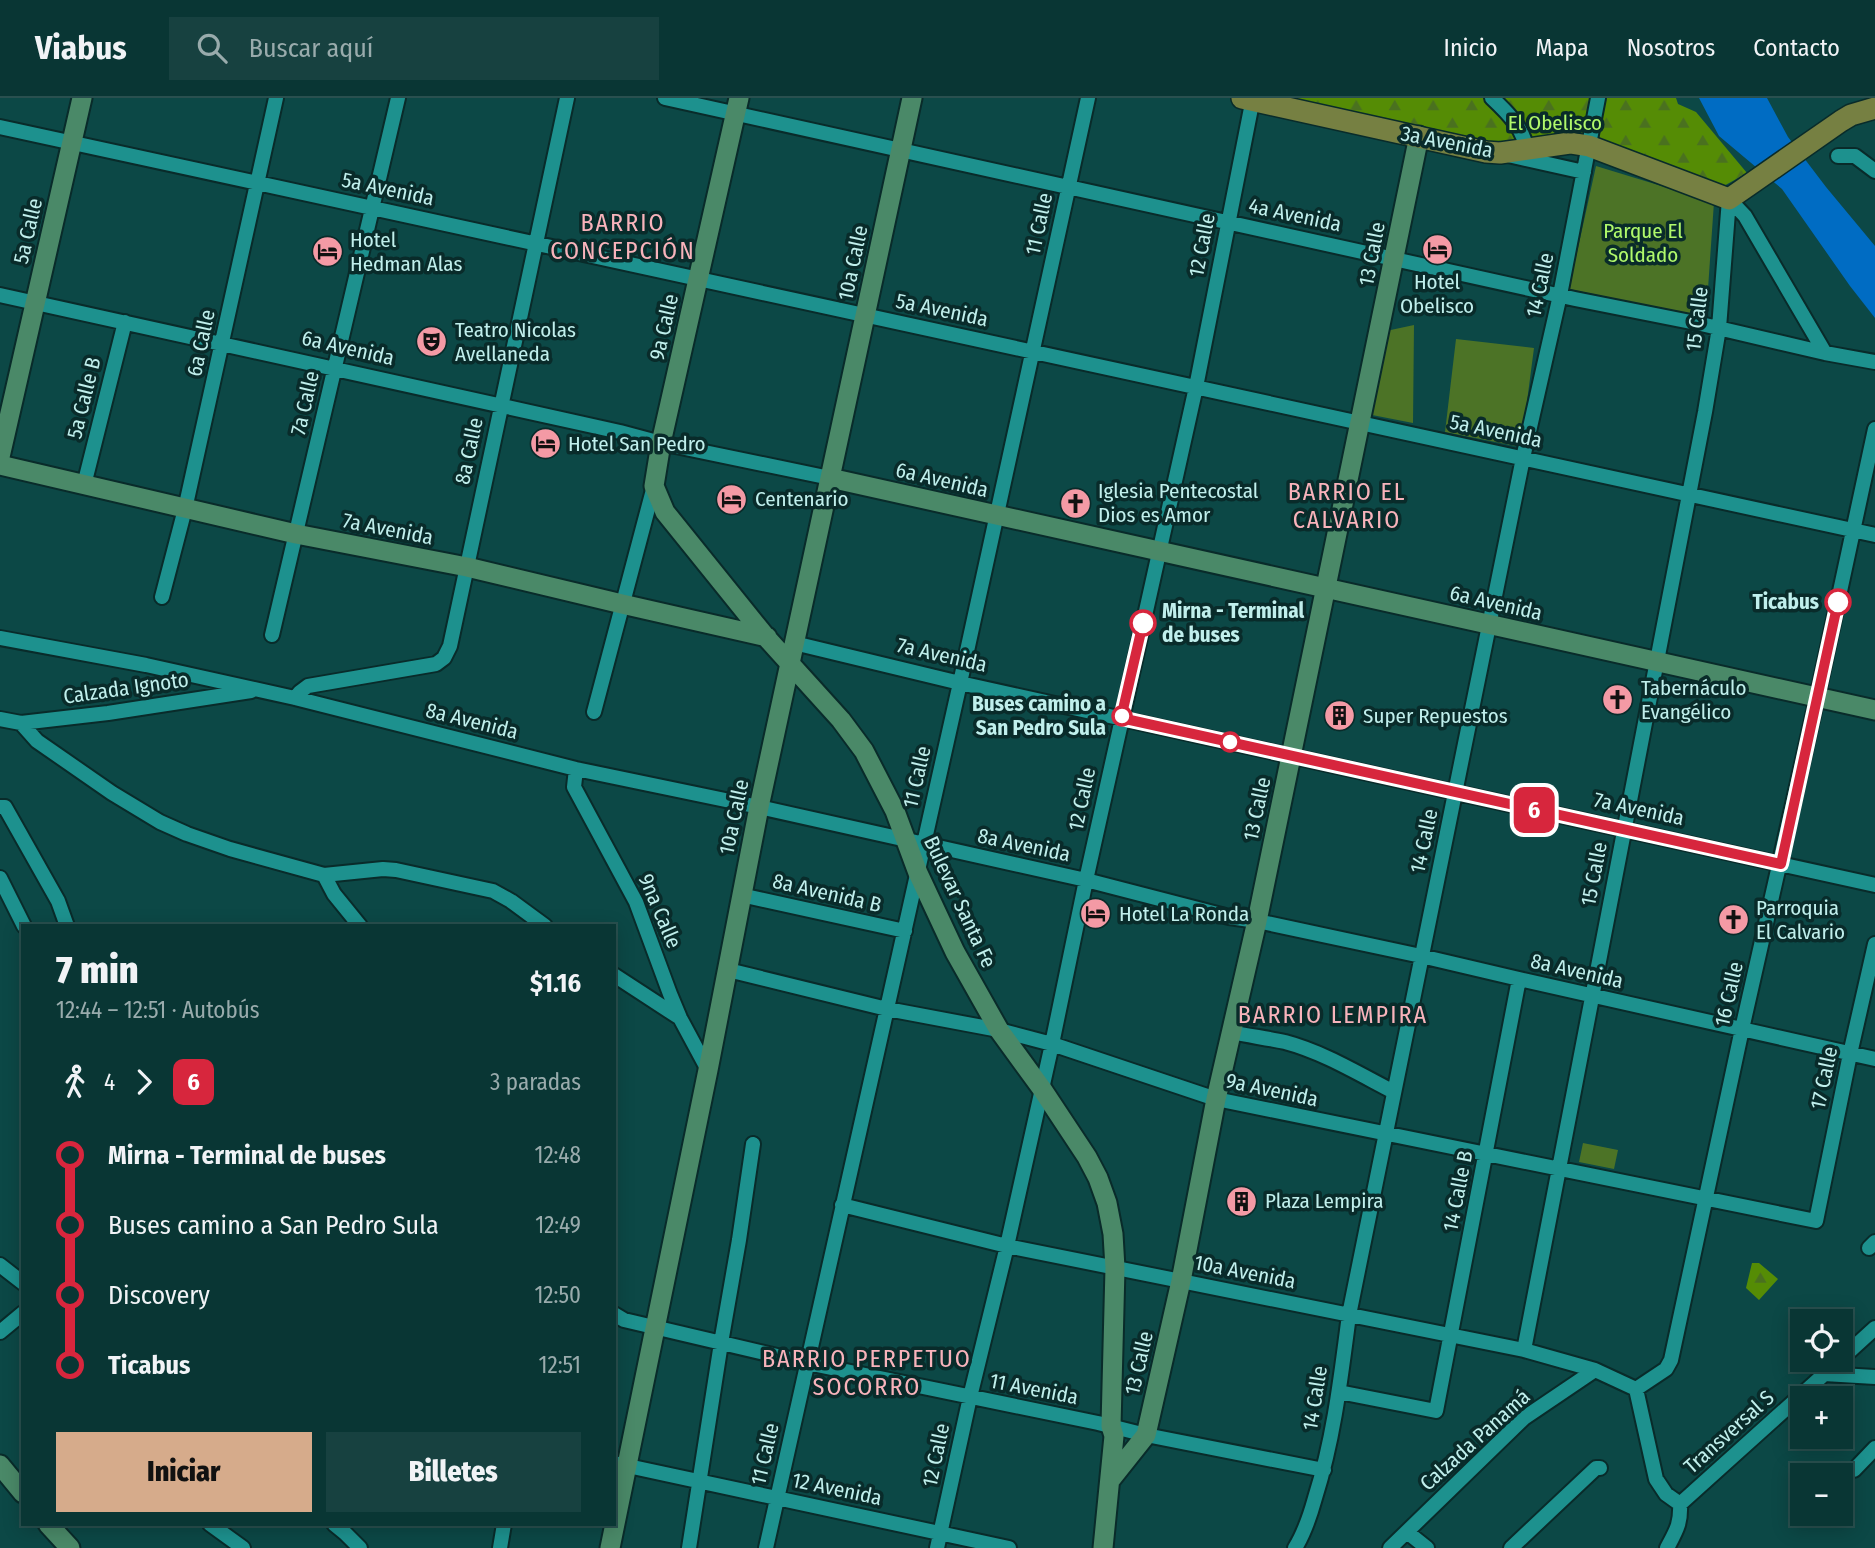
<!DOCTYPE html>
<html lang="es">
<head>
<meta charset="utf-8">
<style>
	:root { --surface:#093634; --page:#174140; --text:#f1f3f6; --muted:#99abac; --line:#29504f; --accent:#d6ab8b }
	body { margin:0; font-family:"Fira Sans Condensed",sans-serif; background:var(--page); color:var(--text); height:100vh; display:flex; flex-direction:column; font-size:26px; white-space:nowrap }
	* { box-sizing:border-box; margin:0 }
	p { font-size:23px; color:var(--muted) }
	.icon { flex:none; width:38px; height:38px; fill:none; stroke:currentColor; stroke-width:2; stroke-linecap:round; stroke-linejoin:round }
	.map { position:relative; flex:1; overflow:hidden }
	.side { position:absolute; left:21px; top:826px; width:595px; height:602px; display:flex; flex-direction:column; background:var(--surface); border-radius:0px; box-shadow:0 4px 18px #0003,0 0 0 2px var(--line) }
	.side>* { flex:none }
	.badge { padding:0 14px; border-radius:10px; font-size:24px; line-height:46px }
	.tools { position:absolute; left:1790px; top:1211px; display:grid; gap:14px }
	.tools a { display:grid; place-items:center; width:63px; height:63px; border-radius:0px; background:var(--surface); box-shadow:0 4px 18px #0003,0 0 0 2px var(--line); font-size:35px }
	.map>.badge { position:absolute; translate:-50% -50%; box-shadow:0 0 0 4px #fff }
	.legs { display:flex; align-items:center; gap:10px; height:77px; padding:0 35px; font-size:23px }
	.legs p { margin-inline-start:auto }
	.summary { display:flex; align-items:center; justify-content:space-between; height:119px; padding:0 35px }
	h1 { font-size:38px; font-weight:800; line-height:52px }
	.cta { display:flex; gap:14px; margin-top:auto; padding:14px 35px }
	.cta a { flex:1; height:80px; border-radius:0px; background:var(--accent); color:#111; font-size:28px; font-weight:800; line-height:80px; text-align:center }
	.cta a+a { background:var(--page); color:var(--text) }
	ul { padding:0 35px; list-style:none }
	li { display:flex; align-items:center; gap:24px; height:70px; font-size:26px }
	li i { display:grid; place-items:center; width:10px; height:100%; margin:0 9px; background:currentColor }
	li i::after { content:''; width:18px; height:18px; margin:-9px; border:5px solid; border-radius:50%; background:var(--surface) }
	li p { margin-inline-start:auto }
	li:first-child i { background:linear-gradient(#0000 50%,currentColor 0) }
	li:last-child i { background:linear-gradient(currentColor 50%,#0000 0) }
	header { display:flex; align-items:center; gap:42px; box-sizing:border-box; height:98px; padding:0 35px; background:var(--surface); border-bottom:2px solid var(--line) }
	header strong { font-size:33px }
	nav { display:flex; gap:38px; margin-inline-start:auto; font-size:24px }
	.search { width:490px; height:63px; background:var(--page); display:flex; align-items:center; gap:18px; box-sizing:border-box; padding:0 24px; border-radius:0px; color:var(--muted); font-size:26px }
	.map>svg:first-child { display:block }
	.green { fill:#4c7326 }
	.forest { fill:url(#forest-firs) }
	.water { fill:#006cc3 }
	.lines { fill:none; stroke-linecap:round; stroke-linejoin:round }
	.street-casing { stroke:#092b2a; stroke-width:18 }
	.secondary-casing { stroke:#092b2a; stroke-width:23 }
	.primary-casing { stroke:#092b2a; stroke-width:24 }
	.street { stroke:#1d918e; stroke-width:14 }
	.secondary { stroke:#4a8968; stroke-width:19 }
	.primary { stroke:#768042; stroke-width:21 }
	.line-1-casing { stroke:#fff; stroke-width:16 }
	.line-1 { stroke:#d7263d; stroke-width:10 }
	.stop-1-dot { fill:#fff; stroke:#d7263d; stroke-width:3.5 }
	.labels { text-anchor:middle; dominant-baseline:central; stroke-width:7; stroke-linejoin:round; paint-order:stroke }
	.park-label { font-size:21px; fill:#b0f96b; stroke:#092b2a }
	.street-label { font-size:21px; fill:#c0efec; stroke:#092b2a }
	.poi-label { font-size:21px; fill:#c0efec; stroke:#092b2a; text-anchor:start }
	.stop-label { font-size:21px; font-weight:bold; fill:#c0efec; stroke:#092b2a; text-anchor:end }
	.quarter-label { font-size:24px; letter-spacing:2px; fill:#f8b3bb; stroke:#092b2a }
</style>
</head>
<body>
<header>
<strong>Viabus</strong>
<div class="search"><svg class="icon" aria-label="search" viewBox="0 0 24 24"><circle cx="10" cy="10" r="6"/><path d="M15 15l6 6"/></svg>Buscar aquí</div>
<nav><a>Inicio</a><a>Mapa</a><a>Nosotros</a><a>Contacto</a></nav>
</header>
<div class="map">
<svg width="1875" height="1450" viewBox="0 0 1875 1450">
	<defs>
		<pattern id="forest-firs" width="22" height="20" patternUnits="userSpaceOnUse" patternTransform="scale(1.75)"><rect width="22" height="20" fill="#558c05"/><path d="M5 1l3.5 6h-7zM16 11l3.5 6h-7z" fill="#4a711f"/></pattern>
	</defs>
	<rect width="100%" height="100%" fill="#0c4846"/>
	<path class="green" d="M1596 68 1714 104 1706 220 1569 191Z
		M1414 227 1413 325 1367 316 1386 233Z
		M1456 241 1534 250 1521 349 1445 334Z
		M1583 1045 1618 1052 1614 1071 1579 1064Z"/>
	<path class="forest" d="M1276 0H1590L1580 52 1419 38Z
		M1606 0H1676L1678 6 1696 14 1747 75 1722 89 1595 45Z
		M1752 1165H1759L1778 1181 1759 1202 1746 1190Z"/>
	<path class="water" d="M1699 0H1767L1788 39 1826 89 1875 148V220L1850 188 1782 91 1719 38Z"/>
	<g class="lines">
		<defs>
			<path id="street" d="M665 0 1575 201 1701 226 1825 255 1875 264
				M1492 0C1507 14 1528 34 1526 57
				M0 29 1875 437
				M1508 57 1584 74
				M1838 58H1855L1875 73
				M1729 101 1745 118 1825 255
				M0 197 620 334 661 345 830 380
				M84 387 125 224
				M162 499 185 411 276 0
				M272 537 398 0
				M0 540 146 567 295 600 576 671 759 709 1086 782 1229 819 1257 823 1421 858 1519 881 1875 961
				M794 545 960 585 1875 787
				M295 600 300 594 308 588 436 566 444 560 450 548 567 0
				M594 614 654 388
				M0 621 21 625 108 615 251 593
				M21 625 37 643 112 695 160 724 187 736 230 751 324 777 383 771 396 772 493 793 511 803 545 828
				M576 671 574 689 636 804 670 896 680 920 708 972
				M0 709H5L58 803 67 828
				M324 777 334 796 360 828
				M0 780 24 828
				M741 797 905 833
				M728 872 887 911 999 932 1052 946 1216 1001 1816 1123 1850 956 1875 846
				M614 877 680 920
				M1231 934C1249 938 1267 940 1285 944 1323 954 1359 976 1394 994
				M842 1107 1007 1148 1524 1252 1595 1272 1636 1291
				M1869 1150 1875 1144
				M0 1167 23 1185
				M614 1216 624 1222 807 1265 1098 1325 1146 1337 1324 1372
				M0 1234 23 1215
				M1524 1252 1705 314 1719 230 1729 101
				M1841 1261 1875 1230
				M1824 1276 1875 1279
				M1636 1291 1666 1271 1671 1262 1742 931 1817 600 1875 331
				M1636 1291 1656 1381 1666 1396 1680 1406
				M1339 1294 1436 1313 1519 881
				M614 1365 1009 1450
				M1854 1372 1875 1350
				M210 1426 243 1450
				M334 1426 345 1435 360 1450
				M1407 1434 1427 1450
				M500 1450 504 1426
				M689 1450 721 1245 739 1142 753 1046
				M766 1450 960 585 1088 0
				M937 1450 970 1299 1007 1148 1052 946 1086 782 1196 289 1253 0
				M1295 1450C1305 1434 1310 1418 1315 1400 1334 1340 1341 1278 1349 1217L1523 360 1560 197 1598 0
				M1390 1450 1524 1320 1595 1272
				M1511 1450 1596 1370H1600
				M1667 1450C1676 1433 1681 1426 1680 1406L1840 1262"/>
			<path id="secondary" d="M739 0 661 345 654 388 665 414 765 538 841 622 864 653 895 713 918 775 955 854 999 932 1042 991 1087 1059 1098 1080 1107 1105 1113 1136 1115 1170 1111 1328 1114 1338 1103 1450
				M0 359 82 0
				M0 367 296 436 467 469 622 506 767 539
				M830 380 1875 612
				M0 1367 23 1395
				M1111 1381 1146 1337 1181 1183 1216 1001 1257 823 1419 38
				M48 1426 70 1450
				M610 1450 708 972 759 709 912 0"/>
			<path id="primary" d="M1242 0 1486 54 1500 55 1570 45 1589 48 1729 101 1841 23 1851 17 1875 10"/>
		</defs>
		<use href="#street" class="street-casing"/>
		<use href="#secondary" class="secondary-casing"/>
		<use href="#primary" class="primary-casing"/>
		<use href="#street" class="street"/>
		<use href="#secondary" class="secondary"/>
		<use href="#primary" class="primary"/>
	</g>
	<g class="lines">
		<defs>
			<path id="line-1" d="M1143 525 1121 620 1781 766 1838 504"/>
		</defs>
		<use href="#line-1" class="line-1-casing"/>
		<use href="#line-1" class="line-1"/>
	</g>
	<defs>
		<symbol id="hotel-disc" viewBox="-11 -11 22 22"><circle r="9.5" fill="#f49aa5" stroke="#092b2a"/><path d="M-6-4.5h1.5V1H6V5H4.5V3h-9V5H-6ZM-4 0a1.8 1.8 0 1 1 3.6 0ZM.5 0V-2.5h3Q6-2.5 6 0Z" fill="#111"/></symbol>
		<symbol id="theatre-disc" viewBox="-11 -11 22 22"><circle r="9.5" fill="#f49aa5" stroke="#092b2a"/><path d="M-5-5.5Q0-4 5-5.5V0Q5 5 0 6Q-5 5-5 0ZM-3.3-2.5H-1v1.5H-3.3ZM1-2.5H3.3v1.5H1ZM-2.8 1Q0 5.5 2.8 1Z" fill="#111"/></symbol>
		<symbol id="church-disc" viewBox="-11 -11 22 22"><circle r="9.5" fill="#f49aa5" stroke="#092b2a"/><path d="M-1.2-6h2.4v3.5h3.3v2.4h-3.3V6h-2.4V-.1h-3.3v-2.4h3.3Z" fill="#111"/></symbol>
		<symbol id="building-disc" viewBox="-11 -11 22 22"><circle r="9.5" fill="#f49aa5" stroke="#092b2a"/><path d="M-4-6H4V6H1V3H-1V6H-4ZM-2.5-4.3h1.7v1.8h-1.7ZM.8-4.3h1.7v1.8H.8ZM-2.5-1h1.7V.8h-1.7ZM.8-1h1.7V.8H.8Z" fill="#111"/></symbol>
	</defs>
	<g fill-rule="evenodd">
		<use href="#hotel-disc" x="1420" y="134" width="35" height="35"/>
		<use href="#hotel-disc" x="310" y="136" width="35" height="35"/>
		<use href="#theatre-disc" x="414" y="226" width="35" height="35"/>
		<use href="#hotel-disc" x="528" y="328" width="35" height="35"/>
		<use href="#hotel-disc" x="714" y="384" width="35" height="35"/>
		<use href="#church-disc" x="1058" y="388" width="35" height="35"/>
		<use href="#church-disc" x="1600" y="584" width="35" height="35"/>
		<use href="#building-disc" x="1322" y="600" width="35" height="35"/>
		<use href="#hotel-disc" x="1078" y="798" width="35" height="35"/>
		<use href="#church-disc" x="1716" y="804" width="35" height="35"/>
		<use href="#building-disc" x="1224" y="1086" width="35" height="35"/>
	</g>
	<g class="stop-1-dot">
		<circle cx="1838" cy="504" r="12"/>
		<circle cx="1143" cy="525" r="12"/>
		<circle cx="1122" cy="618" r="9"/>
		<circle cx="1230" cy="644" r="9"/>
	</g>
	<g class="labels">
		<g class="park-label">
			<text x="1555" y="25">El Obelisco</text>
			<text x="1643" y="133">Parque El<tspan x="1643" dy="24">Soldado</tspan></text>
		</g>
		<g class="street-label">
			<text transform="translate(1447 44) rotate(11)">3a Avenida</text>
			<text transform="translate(388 91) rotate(12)">5a Avenida</text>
			<text transform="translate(1295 117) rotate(12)">4a Avenida</text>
			<text transform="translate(1039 126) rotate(-78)">11 Calle</text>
			<text transform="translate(28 133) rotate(-77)">5a Calle</text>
			<text transform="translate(1202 147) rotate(-79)">12 Calle</text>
			<text transform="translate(1372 156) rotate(-79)">13 Calle</text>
			<text transform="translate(853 165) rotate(-78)">10a Calle</text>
			<text transform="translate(1540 187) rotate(-78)">14 Calle</text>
			<text transform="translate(942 212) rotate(12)">5a Avenida</text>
			<text transform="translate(1697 221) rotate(-83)">15 Calle</text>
			<text transform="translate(664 229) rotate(-77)">9a Calle</text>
			<text transform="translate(201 245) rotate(-78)">6a Calle</text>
			<text transform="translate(348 250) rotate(13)">6a Avenida</text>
			<text transform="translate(84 300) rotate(-76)">5a Calle B</text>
			<text transform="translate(305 305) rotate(-77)">7a Calle</text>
			<text transform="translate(1496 333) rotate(12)">5a Avenida</text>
			<text transform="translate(469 353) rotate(-78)">8a Calle</text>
			<text transform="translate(942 382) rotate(13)">6a Avenida</text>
			<text transform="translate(388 431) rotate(11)">7a Avenida</text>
			<text transform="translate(1496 505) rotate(13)">6a Avenida</text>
			<text transform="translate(942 557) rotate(13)">7a Avenida</text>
			<text transform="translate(126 590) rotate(-8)">Calzada Ignoto</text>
			<text transform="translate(472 623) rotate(14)">8a Avenida</text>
			<text transform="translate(917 679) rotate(-77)">11 Calle</text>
			<text transform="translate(1082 701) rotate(-78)">12 Calle</text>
			<text transform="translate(1257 711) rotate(-78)">13 Calle</text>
			<text transform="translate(1639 711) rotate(12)">7a Avenida</text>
			<text transform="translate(734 719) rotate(-78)">10a Calle</text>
			<text transform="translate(1424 743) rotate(-78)">14 Calle</text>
			<text transform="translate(1024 747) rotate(12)">8a Avenida</text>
			<text transform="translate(1594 776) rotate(-79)">15 Calle</text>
			<text transform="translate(827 795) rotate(13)">8a Avenida B</text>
			<text transform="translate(960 804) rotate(65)">Bulevar Santa Fe</text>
			<text transform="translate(660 813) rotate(67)">9na Calle</text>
			<text transform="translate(1577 873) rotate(13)">8a Avenida</text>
			<text transform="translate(1729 896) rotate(-77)">16 Calle</text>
			<text transform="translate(1824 980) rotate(-78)">17 Calle</text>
			<text transform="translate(1272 992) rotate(12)">9a Avenida</text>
			<text transform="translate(1458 1093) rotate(-79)">14 Calle B</text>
			<text transform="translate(1245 1174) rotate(11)">10a Avenida</text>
			<text transform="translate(1139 1265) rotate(-77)">13 Calle</text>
			<text transform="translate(1034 1291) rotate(11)">11 Avenida</text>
			<text transform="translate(1315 1300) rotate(-81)">14 Calle</text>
			<text transform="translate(1729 1334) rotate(-42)">Transversal S</text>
			<text transform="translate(1475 1342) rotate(-42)">Calzada Panamá</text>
			<text transform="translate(765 1356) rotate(-77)">11 Calle</text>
			<text transform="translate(936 1357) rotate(-78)">12 Calle</text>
			<text transform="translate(837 1391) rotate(12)">12 Avenida</text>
		</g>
		<g class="poi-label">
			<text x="350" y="142">Hotel<tspan x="350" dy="24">Hedman Alas</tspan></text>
			<text x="1437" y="184" text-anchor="middle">Hotel<tspan x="1437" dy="24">Obelisco</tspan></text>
			<text x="455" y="232">Teatro Nicolas<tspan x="455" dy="24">Avellaneda</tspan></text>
			<text x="568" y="346">Hotel San Pedro</text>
			<text x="1098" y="393">Iglesia Pentecostal<tspan x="1098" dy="24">Dios es Amor</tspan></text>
			<text x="755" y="401">Centenario</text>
			<text x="1641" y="590">Tabernáculo<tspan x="1641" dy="24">Evangélico</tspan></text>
			<text x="1363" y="618">Super Repuestos</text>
			<text x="1756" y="810">Parroquia<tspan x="1756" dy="24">El Calvario</tspan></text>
			<text x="1119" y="816">Hotel La Ronda</text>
			<text x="1265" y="1103">Plaza Lempira</text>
		</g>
		<g class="stop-label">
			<text x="1819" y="504">Ticabus</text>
			<text x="1162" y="513" text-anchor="start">Mirna - Terminal<tspan x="1162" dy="24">de buses</tspan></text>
			<text x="1106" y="606">Buses camino a<tspan x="1106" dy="24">San Pedro Sula</tspan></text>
		</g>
		<g class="quarter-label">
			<text x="623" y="125">BARRIO<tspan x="623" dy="28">CONCEPCIÓN</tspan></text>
			<text x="1347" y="394">BARRIO EL<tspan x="1347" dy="28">CALVARIO</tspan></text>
			<text x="1333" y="917">BARRIO LEMPIRA</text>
			<text x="867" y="1261">BARRIO PERPETUO<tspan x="867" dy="28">SOCORRO</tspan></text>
		</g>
	</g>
</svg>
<div class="tools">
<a><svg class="icon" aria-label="locate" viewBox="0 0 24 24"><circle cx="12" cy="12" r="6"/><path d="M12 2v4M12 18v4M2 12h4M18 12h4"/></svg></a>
<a>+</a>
<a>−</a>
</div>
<b class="badge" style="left:1534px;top:712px;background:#d7263d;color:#fff">6</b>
<section class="side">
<div class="summary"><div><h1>7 min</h1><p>12:44 – 12:51 · Autobús</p></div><b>$1.16</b></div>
<div class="legs"><svg class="icon" aria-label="walk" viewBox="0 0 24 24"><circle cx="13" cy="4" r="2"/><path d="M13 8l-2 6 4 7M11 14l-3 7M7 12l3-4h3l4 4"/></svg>4<svg class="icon" aria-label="forward" viewBox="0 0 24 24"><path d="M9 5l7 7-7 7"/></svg><b class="badge" style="background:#d7263d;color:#fff">6</b><p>3 paradas</p></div>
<ul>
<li><i style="color:#d7263d"></i><b>Mirna - Terminal de buses</b><p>12:48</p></li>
<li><i style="color:#d7263d"></i><span>Buses camino a San Pedro Sula</span><p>12:49</p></li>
<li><i style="color:#d7263d"></i><span>Discovery</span><p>12:50</p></li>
<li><i style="color:#d7263d"></i><b>Ticabus</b><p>12:51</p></li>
</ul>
<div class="cta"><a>Iniciar</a><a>Billetes</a></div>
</section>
</div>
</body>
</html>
